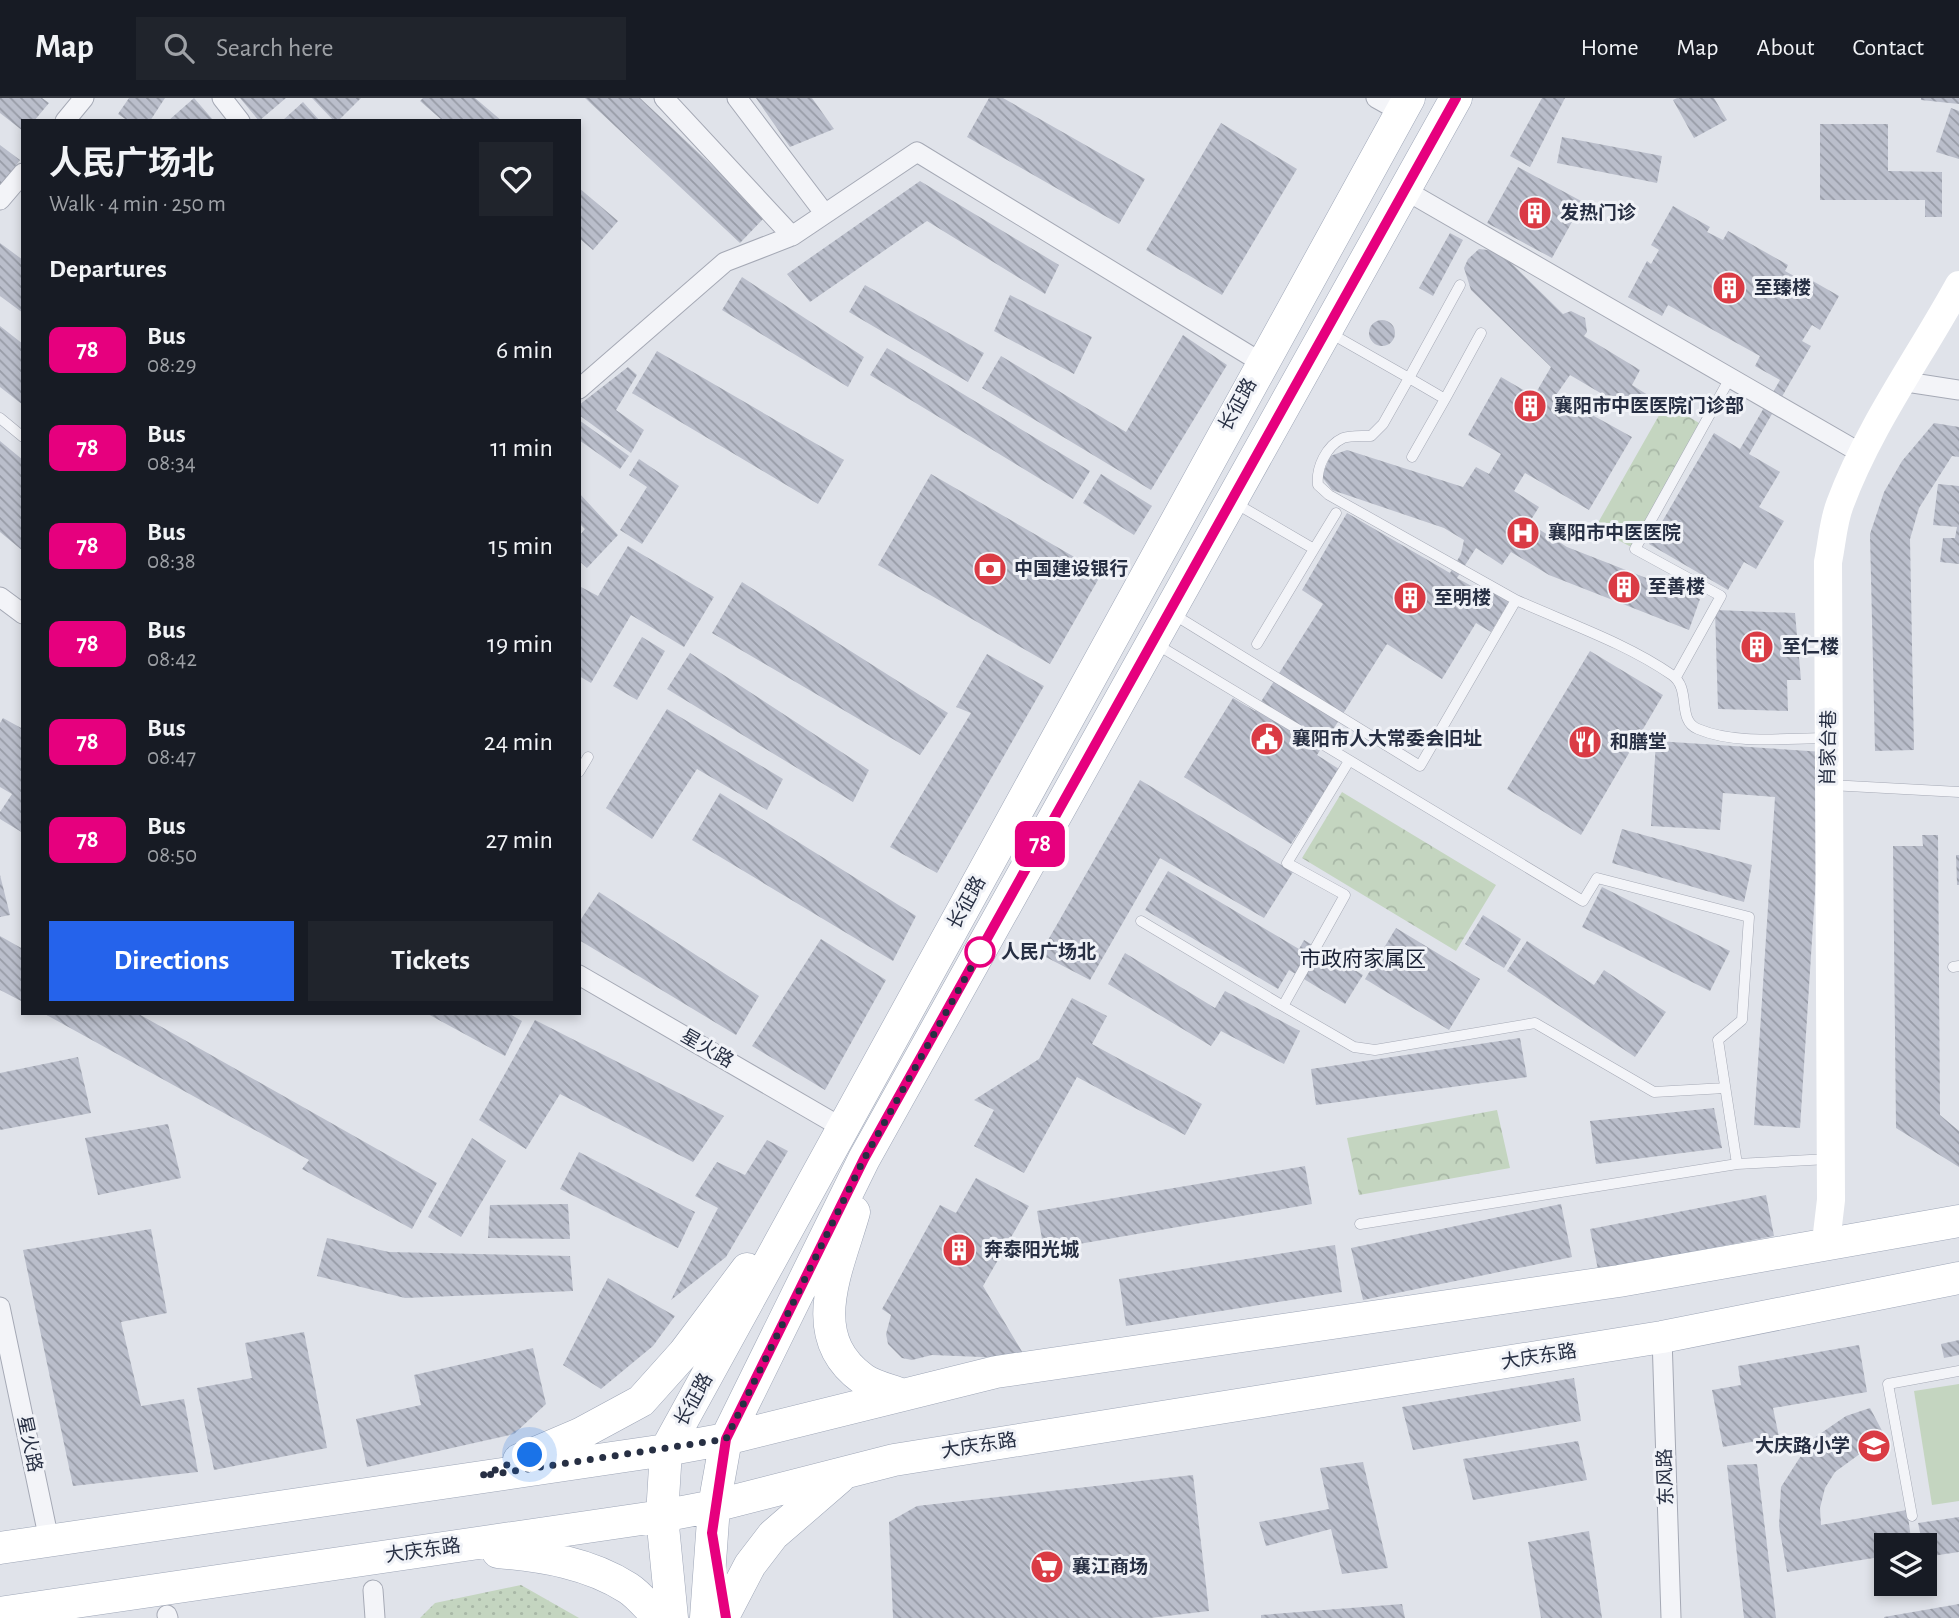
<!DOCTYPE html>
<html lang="en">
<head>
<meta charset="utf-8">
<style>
	:root { --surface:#171b24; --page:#20242c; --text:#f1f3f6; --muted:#9ea1a6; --line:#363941; --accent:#2563eb }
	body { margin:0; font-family:"Alegreya Sans","Noto Sans SC",sans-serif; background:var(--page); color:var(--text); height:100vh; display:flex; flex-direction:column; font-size:26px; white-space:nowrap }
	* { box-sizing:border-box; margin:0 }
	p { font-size:23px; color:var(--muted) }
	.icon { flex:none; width:38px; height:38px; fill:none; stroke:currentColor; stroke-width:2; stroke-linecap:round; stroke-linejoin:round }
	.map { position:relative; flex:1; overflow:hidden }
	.sheet { position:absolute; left:21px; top:21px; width:560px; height:896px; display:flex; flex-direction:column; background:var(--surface); border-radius:0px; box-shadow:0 4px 10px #0003 }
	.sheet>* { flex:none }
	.badge { padding:0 14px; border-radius:10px; font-size:24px; line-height:46px }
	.buttons { position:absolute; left:1874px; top:1435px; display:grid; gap:14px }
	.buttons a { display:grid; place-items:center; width:63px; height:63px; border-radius:0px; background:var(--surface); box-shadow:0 4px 10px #0003; font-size:35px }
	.you { position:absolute; width:35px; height:35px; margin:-18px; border:5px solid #fff; border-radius:50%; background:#1a73e8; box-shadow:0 0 0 10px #1a73e833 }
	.map>.badge { position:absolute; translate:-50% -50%; box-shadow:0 0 0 4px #fff }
	h2 { padding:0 28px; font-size:26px; line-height:63px }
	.round { display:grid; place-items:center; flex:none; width:74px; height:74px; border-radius:0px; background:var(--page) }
	.head { display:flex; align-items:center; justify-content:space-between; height:119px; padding:0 28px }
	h1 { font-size:33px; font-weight:700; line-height:52px }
	.action { display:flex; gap:14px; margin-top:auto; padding:14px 28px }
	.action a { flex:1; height:80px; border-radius:0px; background:var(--accent); color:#fff; font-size:28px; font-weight:700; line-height:80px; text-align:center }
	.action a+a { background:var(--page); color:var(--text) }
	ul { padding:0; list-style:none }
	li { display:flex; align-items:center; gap:21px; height:98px; padding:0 28px }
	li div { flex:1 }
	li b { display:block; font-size:26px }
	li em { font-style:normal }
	li .badge { min-width:77px; font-weight:700; text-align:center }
	header { display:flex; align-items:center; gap:42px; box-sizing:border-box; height:98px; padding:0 35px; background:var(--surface); border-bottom:2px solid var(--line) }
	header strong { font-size:33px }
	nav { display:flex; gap:38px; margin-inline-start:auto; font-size:24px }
	.search { width:490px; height:63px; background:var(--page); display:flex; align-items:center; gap:18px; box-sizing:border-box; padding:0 24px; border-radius:0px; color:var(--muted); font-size:26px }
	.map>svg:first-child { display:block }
	.grass { fill:url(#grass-dots) }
	.park { fill:url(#park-crowns) }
	.pitch { fill:#c4d5c0 }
	.building { fill:url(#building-back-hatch) }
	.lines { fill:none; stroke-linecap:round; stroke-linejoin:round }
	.lane-casing { stroke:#a5a9b5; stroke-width:11 }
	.street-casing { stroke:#a5a9b5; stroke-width:21 }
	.primary-casing { stroke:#9ea6b7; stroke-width:33 }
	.lane { stroke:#f3f4f8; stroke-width:10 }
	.street { stroke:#f3f4f8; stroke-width:19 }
	.secondary { stroke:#fff; stroke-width:28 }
	.primary { stroke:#fff; stroke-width:32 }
	.line-casing { stroke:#fff; stroke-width:16 }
	.line { stroke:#e6007e; stroke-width:10 }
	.walk { stroke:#272f43; stroke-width:7; stroke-dasharray:0 12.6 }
	.stop-dot { fill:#fff; stroke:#e6007e; stroke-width:3.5 }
	.labels { text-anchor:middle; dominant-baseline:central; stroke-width:6; stroke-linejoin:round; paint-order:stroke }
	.poi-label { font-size:19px; font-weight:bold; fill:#272f43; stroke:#f0f2f7; text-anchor:start }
	.street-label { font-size:19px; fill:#272f43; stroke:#f0f2f7 }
	.stop-label { font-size:19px; font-weight:bold; fill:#272f43; stroke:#f0f2f7; text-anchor:start }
	.neighbourhood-label { font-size:21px; fill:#192034; stroke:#f0f2f7 }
</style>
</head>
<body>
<header>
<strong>Map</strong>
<div class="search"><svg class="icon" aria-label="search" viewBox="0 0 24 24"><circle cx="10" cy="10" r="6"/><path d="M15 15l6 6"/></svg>Search here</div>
<nav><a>Home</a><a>Map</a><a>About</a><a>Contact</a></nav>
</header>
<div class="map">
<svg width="1959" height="1520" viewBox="0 0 1959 1520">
	<defs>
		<pattern id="grass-dots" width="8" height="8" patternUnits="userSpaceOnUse" patternTransform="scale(1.75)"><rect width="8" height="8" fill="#c4d5c0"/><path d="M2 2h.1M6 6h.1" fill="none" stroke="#a8b7a6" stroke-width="1.8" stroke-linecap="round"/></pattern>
		<pattern id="park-crowns" width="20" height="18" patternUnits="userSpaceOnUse" patternTransform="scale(1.75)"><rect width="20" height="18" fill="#c4d5c0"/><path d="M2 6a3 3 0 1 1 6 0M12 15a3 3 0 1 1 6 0" fill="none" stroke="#a8b7a6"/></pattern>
		<pattern id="building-back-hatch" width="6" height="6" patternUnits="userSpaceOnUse" patternTransform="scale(1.75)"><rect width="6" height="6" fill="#babecb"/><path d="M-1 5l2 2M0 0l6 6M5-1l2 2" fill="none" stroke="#979ba6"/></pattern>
	</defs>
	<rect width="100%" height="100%" fill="#e0e3ea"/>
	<path class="grass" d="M521 1487 579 1520H420L435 1505Z"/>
	<path class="park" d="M1666 305 1704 328 1635 451 1595 430Z
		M1342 694 1496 787 1456 853 1302 760Z
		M1497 1012 1510 1070 1359 1097 1347 1040Z"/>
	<path class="pitch" d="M1959 1286V1403L1932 1407 1914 1293Z"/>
	<path class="building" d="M0 0H42L49 5 34 23H23V33L0 15Z
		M129 0H165L150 23H128L118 16Z
		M194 0 214 23H168Z
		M240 0H286L259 23Z
		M312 0H361L338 23H334Z
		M423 0H475L502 23H443L420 3Z
		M585 0H640L766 118 740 145Z
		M756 0H812L834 31 790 49Z
		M989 0H1003L1145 81 1119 126 967 39Z
		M1542 0H1565L1530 69 1510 58Z
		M1677 0H1714L1727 22 1694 40 1673 2Z
		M1921 0H1959V6L1921 2Z
		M303 4 320 23H282Z
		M1951 10 1959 13V61L1936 54Z
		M1221 25 1297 71 1222 197 1146 152Z
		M1820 26H1888V73L1942 74V119H1925V102H1820Z
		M1562 39 1662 58 1657 85 1557 65Z
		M0 47 20 62 0 89Z
		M1518 69 1583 104 1552 160 1487 125Z
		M920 83 1059 167 1045 196 927 123 810 204 787 176Z
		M579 90 618 123 593 152 579 140Z
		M1673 108 1710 129 1707 134 1723 142 1728 133 1788 167 1785 173 1801 182 1804 178 1839 198 1820 232 1812 227 1802 243 1811 248 1749 356 1780 374 1759 409 1784 423 1756 471 1744 464 1728 492 1649 446 1714 335 1740 351 1780 282 1755 268 1760 258 1668 207 1662 218 1628 199 1647 163 1651 166 1659 152 1651 147Z
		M1450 135 1463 142 1433 198 1419 190Z
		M0 145 23 162V215L0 198Z
		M1479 151 1496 153 1504 158 1563 216 1571 213 1585 220 1587 234 1584 238 1640 272 1632 287 1651 299 1642 313 1617 298 1614 303 1570 277 1556 297 1632 339 1589 412 1525 375 1514 393 1539 409 1529 425 1567 449 1700 501 1689 532 1549 477 1511 454 1502 467 1476 450 1457 480 1477 491 1481 485 1510 502 1491 534 1476 525 1442 581 1387 546 1317 657 1339 671 1291 746 1184 679 1233 600 1255 613 1323 506 1302 492 1347 415 1450 475 1461 456 1464 442 1444 430 1332 392 1322 379 1330 358 1347 352 1463 389 1476 369 1489 376 1501 356 1468 337 1501 279 1534 298 1551 269 1471 192 1464 170 1468 161Z
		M742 179 864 259 848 289 722 212Z
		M865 187 984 255 968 284 849 214Z
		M1010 197 1092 239 1074 276 994 233Z
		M1369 235a13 13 0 1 1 26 0a13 13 0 1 1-26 0Z
		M0 228 23 246V307L0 289Z
		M1183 237 1227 267 1151 392 982 290 1001 258 1126 334Z
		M887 250 1090 373 1073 401 870 277Z
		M657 253 844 362 818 406 632 295Z
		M628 269 637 277 616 312 644 332 631 355 579 317V307Z
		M579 322 629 358 620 371 579 342Z
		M1934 325 1959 329V359L1952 358 1919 410 1910 441 1914 652 1875 653 1870 436 1884 394 1902 363Z
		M0 343 23 362V453L0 434Z
		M639 361 679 388 642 446 620 432 647 389 629 377Z
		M931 376 1102 475 1050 566 878 467Z
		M1101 376 1152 408 1134 437 1083 405Z
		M1938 386 1959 388V466L1940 464 1943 440H1955L1957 429 1933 427Z
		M579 395 618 437 587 470 579 463V438L585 431 579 425Z
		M628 448 714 499 684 549 631 517 591 585 579 578V492L581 489 598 498Z
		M742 484 948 615 920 657 712 535Z
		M1715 512 1795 515 1801 582H1787L1788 613 1718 611Z
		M642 539 665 553 637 602 613 588Z
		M1590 553 1663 597 1581 737 1507 691Z
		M690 555 869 672 853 704 667 591Z
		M987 556 1044 588 937 775 890 749 971 615 956 609Z
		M667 611 783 681 767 712 697 671 652 741 606 710Z
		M3 620 23 631V735L0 721V714L12 696 0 689V625Z
		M1656 643 1824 654 1800 1030 1754 1027 1775 699 1723 695 1720 732 1651 728Z
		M1140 682 1293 774 1264 820 1160 760 1090 882 1040 856Z
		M720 695 916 818 893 863 692 742Z
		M1622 731 1752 767 1744 804 1612 765Z
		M1922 737H1938L1940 1017 1959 1033V1069L1896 1030 1893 748H1923Z
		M1956 757H1959V787H1957Z
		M1168 773 1299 851 1304 842 1363 877 1345 906 1289 872 1278 891 1145 812Z
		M0 777 10 817 0 819Z
		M1602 789 1730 853 1710 893 1582 829Z
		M599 794 759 898 736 937 579 842V824Z
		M1483 817 1521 841 1504 870 1465 846Z
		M1396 830 1480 881 1449 932 1365 881Z
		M0 838 23 851V904L0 892Z
		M821 841 886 882 825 992 752 948Z
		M1527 843 1594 887 1604 872 1666 914 1635 959 1507 873Z
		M1125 855 1215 910 1225 893 1300 933 1284 966 1221 933 1211 948 1108 886Z
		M1072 900 1107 918 1092 946 1202 1006 1185 1037 1077 979 1024 1075 974 1048 994 1012 974 1002 1039 961Z
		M43 915H137L437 1085 412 1131 302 1071 309 1062Z
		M426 915H508L522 923 505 958Z
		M535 922 724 1018 693 1064 560 996 526 1051 479 1022Z
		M1520 940 1527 979 1316 1007 1311 971Z
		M78 959 91 1015 0 1032V975Z
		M1714 1010 1722 1050 1596 1066 1590 1023Z
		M168 1026 181 1080 98 1097 85 1040Z
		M472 1040 506 1063 461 1139 428 1119Z
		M767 1042 788 1053 726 1159 671 1202 718 1110 695 1098 717 1064 745 1077Z
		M579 1054 695 1114 678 1150 560 1091Z
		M1305 1068 1312 1106 1044 1152 1037 1113Z
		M976 1080 1029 1108 983 1188 1024 1257 1007 1260 932 1257 912 1262 902 1260 888 1246 886 1236 891 1217 882 1211 940 1107 956 1115Z
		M1766 1097 1774 1138 1598 1172 1590 1131Z
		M568 1106 570 1141 488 1140 490 1107Z
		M1561 1106 1572 1159 1363 1202 1351 1150Z
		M151 1131 167 1215 121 1224 141 1308 184 1301 198 1374 73 1388 23 1152Z
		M327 1140 389 1154 570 1158 573 1193 405 1200 317 1178Z
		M1335 1147 1342 1194 1126 1228 1119 1181Z
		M608 1180 675 1218 653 1248 601 1291 563 1267Z
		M304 1234 327 1350 214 1372 197 1290 252 1280 245 1245Z
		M1959 1242V1257L1944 1260 1941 1246Z
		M1859 1247 1867 1294 1773 1310 1779 1339 1723 1349 1712 1292 1741 1287 1738 1268Z
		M533 1250 546 1306 514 1336 367 1369 356 1321 421 1307 414 1277Z
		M1574 1280 1581 1323 1413 1352 1402 1309Z
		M1870 1310 1888 1344 1868 1350 1835 1374 1825 1390 1820 1410 1821 1427 1907 1412 1912 1447H1886V1458L1787 1474 1779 1428 1781 1389 1811 1342 1846 1318Z
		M1578 1343 1587 1382 1473 1402 1463 1361Z
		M1363 1364 1388 1470 1342 1476 1331 1431 1266 1448 1259 1424 1329 1411 1320 1370Z
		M1757 1366 1776 1520H1744L1727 1367Z
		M1193 1377 1209 1513 1150 1520H893L889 1424 917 1408Z
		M1959 1419V1454L1925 1459 1918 1425Z
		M1589 1433 1602 1520H1541L1528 1444Z
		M1402 1506 1405 1520H1261V1517Z
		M1959 1506V1520H1884V1519Z"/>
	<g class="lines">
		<defs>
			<path id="lane" d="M1460 187 1409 280 1445 301 1481 235
				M1330 235 1409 280 1383 326 1371 338C1363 338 1350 337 1343 340 1326 348 1316 370 1318 387L1329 397 1516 502
				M0 320 23 339
				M1412 359 1445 301
				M1235 405 1314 451 1336 415
				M1173 516 1420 668 1516 502C1567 525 1626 545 1672 577 1692 591 1676 622 1698 631 1736 647 1786 640 1827 640
				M1156 546 1583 803 1597 780 1749 819 1742 922 1718 942 1737 1066 1828 1061
				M1257 546 1314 451
				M1676 579 1721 498 1635 451 1730 280
				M579 674 588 659
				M1830 687 1959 694
				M1141 823 1283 908 1345 797 1287 765 1349 663
				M1953 869 1959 868
				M1283 908 1354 949 1375 952 1535 925 1654 994 1725 990
				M1360 1126 1737 1066
				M1912 1418 1888 1286 1959 1273"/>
			<path id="street" d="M222 0 240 23
				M664 0 792 138 917 54 1262 265
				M737 0 825 116
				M1376 0 1401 14
				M65 23 84 0
				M1405 92 1864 357
				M0 102 23 75
				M1900 283 1959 292
				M579 291 725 164 792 138
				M0 499 23 516
				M579 877 834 1025
				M0 1209 49 1442
				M1662 1239 1671 1520
				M373 1492 375 1520
				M167 1517 168 1520"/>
			<path id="primary" d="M854 1114C838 1171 803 1238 863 1281 874 1289 891 1292 903 1297
				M519 1362 580 1336 641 1303 684 1255 747 1171
				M0 1450 666 1352 726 1341 996 1274 1619 1183 1959 1123
				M498 1454C543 1458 589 1465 628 1490 639 1497 649 1510 659 1520
				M726 1513 750 1467 773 1437 839 1380
				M0 1515 662 1418 714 1408 894 1362 1662 1239 1959 1180
				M672 1520 662 1418 666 1352 1409 0
				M706 1520 714 1408 726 1341 864 1061 1456 0"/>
		</defs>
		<use href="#lane" class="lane-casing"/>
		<use href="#street" class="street-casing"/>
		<use href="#primary" class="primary-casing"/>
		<use href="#lane" class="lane"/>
		<use href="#street" class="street"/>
		<path class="secondary" d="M1826 1144 1831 1102 1828 464C1832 445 1833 424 1840 406 1869 328 1919 260 1959 187"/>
		<use href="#primary" class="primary"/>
	</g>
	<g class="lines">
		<defs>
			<path id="line" d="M726 1520 712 1435 726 1341 864 1061 1456 0"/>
		</defs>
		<use href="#line" class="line-casing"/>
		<use href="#line" class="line"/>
		<path class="walk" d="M530 1357 481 1378 726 1341 864 1061 982 850 980 854"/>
	</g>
	<defs>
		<symbol id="building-disc" viewBox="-11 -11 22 22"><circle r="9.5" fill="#da3b44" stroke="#f0f2f7"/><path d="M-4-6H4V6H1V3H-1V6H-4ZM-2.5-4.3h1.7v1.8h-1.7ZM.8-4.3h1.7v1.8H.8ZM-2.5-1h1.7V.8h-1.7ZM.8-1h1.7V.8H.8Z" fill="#fff"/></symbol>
		<symbol id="hospital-disc" viewBox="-11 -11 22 22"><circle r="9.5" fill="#da3b44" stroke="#f0f2f7"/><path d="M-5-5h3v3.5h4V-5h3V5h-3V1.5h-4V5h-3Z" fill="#fff"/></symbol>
		<symbol id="bank-disc" viewBox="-11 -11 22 22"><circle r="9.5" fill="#da3b44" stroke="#f0f2f7"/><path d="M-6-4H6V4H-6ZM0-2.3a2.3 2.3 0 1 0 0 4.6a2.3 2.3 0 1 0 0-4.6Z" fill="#fff"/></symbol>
		<symbol id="civic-disc" viewBox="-11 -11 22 22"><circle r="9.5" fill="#da3b44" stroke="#f0f2f7"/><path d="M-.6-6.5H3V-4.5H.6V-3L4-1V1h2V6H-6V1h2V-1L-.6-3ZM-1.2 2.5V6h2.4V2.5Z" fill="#fff"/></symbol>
		<symbol id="restaurant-disc" viewBox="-11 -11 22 22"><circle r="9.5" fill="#da3b44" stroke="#f0f2f7"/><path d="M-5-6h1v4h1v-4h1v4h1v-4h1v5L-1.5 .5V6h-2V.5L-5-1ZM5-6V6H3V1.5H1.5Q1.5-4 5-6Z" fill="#fff"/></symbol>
		<symbol id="school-disc" viewBox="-11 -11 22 22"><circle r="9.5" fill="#da3b44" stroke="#f0f2f7"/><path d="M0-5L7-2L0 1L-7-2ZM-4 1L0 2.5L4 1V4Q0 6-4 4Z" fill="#fff"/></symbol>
		<symbol id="supermarket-disc" viewBox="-11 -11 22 22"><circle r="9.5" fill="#da3b44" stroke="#f0f2f7"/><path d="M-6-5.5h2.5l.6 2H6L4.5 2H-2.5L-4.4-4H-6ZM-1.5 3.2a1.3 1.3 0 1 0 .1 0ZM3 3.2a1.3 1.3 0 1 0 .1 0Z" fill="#fff"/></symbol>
	</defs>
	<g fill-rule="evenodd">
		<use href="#building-disc" x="1516" y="96" width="38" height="38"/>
		<use href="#building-disc" x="1710" y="171" width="38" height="38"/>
		<use href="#building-disc" x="1511" y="289" width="38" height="38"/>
		<use href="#hospital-disc" x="1504" y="416" width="38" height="38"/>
		<use href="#bank-disc" x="971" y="452" width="38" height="38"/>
		<use href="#building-disc" x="1605" y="470" width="38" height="38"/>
		<use href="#building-disc" x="1391" y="481" width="38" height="38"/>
		<use href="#building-disc" x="1738" y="530" width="38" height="38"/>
		<use href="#civic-disc" x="1248" y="622" width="38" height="38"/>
		<use href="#restaurant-disc" x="1566" y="625" width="38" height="38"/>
		<use href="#building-disc" x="940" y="1133" width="38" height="38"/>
		<use href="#school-disc" x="1855" y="1329" width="38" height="38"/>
		<use href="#supermarket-disc" x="1028" y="1450" width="38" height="38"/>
	</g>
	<circle class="stop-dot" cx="980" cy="854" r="14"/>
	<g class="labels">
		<g class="poi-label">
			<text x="1560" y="115">发热门诊</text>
			<text x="1754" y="190">至臻楼</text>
			<text x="1554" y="308">襄阳市中医医院门诊部</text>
			<text x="1548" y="435">襄阳市中医医院</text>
			<text x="1014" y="471">中国建设银行</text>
			<text x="1648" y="489">至善楼</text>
			<text x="1434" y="500">至明楼</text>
			<text x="1782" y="549">至仁楼</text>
			<text x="1292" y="641">襄阳市人大常委会旧址</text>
			<text x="1610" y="644">和膳堂</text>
			<text x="984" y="1152">奔泰阳光城</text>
			<text x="1850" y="1348" text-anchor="end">大庆路小学</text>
			<text x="1072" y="1469">襄江商场</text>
		</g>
		<g class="street-label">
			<text transform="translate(1238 307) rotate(-61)">长征路</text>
			<text transform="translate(1829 650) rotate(-89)">肖家台巷</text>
			<text transform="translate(967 805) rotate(-61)">长征路</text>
			<text transform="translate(707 951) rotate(30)">星火路</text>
			<text transform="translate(1539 1259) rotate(-9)">大庆东路</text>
			<text transform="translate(694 1302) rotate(-61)">长征路</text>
			<text transform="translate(29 1346) rotate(78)">星火路</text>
			<text transform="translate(979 1348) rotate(-9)">大庆东路</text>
			<text transform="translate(1666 1379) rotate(-92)">东风路</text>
			<text transform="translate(423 1453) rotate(-8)">大庆东路</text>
		</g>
		<g class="stop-label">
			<text x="1001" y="854">人民广场北</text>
		</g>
		<g class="neighbourhood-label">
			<text x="1363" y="861">市政府家属区</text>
		</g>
	</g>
</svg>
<div class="buttons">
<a><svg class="icon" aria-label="layers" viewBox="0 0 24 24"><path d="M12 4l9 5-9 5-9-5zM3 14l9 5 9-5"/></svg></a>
</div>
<div class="you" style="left:530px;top:1357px"></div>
<b class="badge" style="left:1040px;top:746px;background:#e6007e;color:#fff">78</b>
<section class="sheet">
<div class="head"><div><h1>人民广场北</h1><p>Walk · 4 min · 250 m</p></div><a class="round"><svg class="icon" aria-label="heart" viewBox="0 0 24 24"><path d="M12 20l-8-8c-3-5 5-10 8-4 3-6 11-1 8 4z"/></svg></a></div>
<h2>Departures</h2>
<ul>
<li><span class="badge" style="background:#e6007e;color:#fff">78</span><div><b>Bus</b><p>08:29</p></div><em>6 min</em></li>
<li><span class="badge" style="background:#e6007e;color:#fff">78</span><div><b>Bus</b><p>08:34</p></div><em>11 min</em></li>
<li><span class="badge" style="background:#e6007e;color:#fff">78</span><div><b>Bus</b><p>08:38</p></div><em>15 min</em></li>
<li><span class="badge" style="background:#e6007e;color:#fff">78</span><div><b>Bus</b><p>08:42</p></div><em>19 min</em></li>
<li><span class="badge" style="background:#e6007e;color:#fff">78</span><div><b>Bus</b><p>08:47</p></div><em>24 min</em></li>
<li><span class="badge" style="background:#e6007e;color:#fff">78</span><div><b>Bus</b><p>08:50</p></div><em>27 min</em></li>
</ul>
<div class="action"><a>Directions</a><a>Tickets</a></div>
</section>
</div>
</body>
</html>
